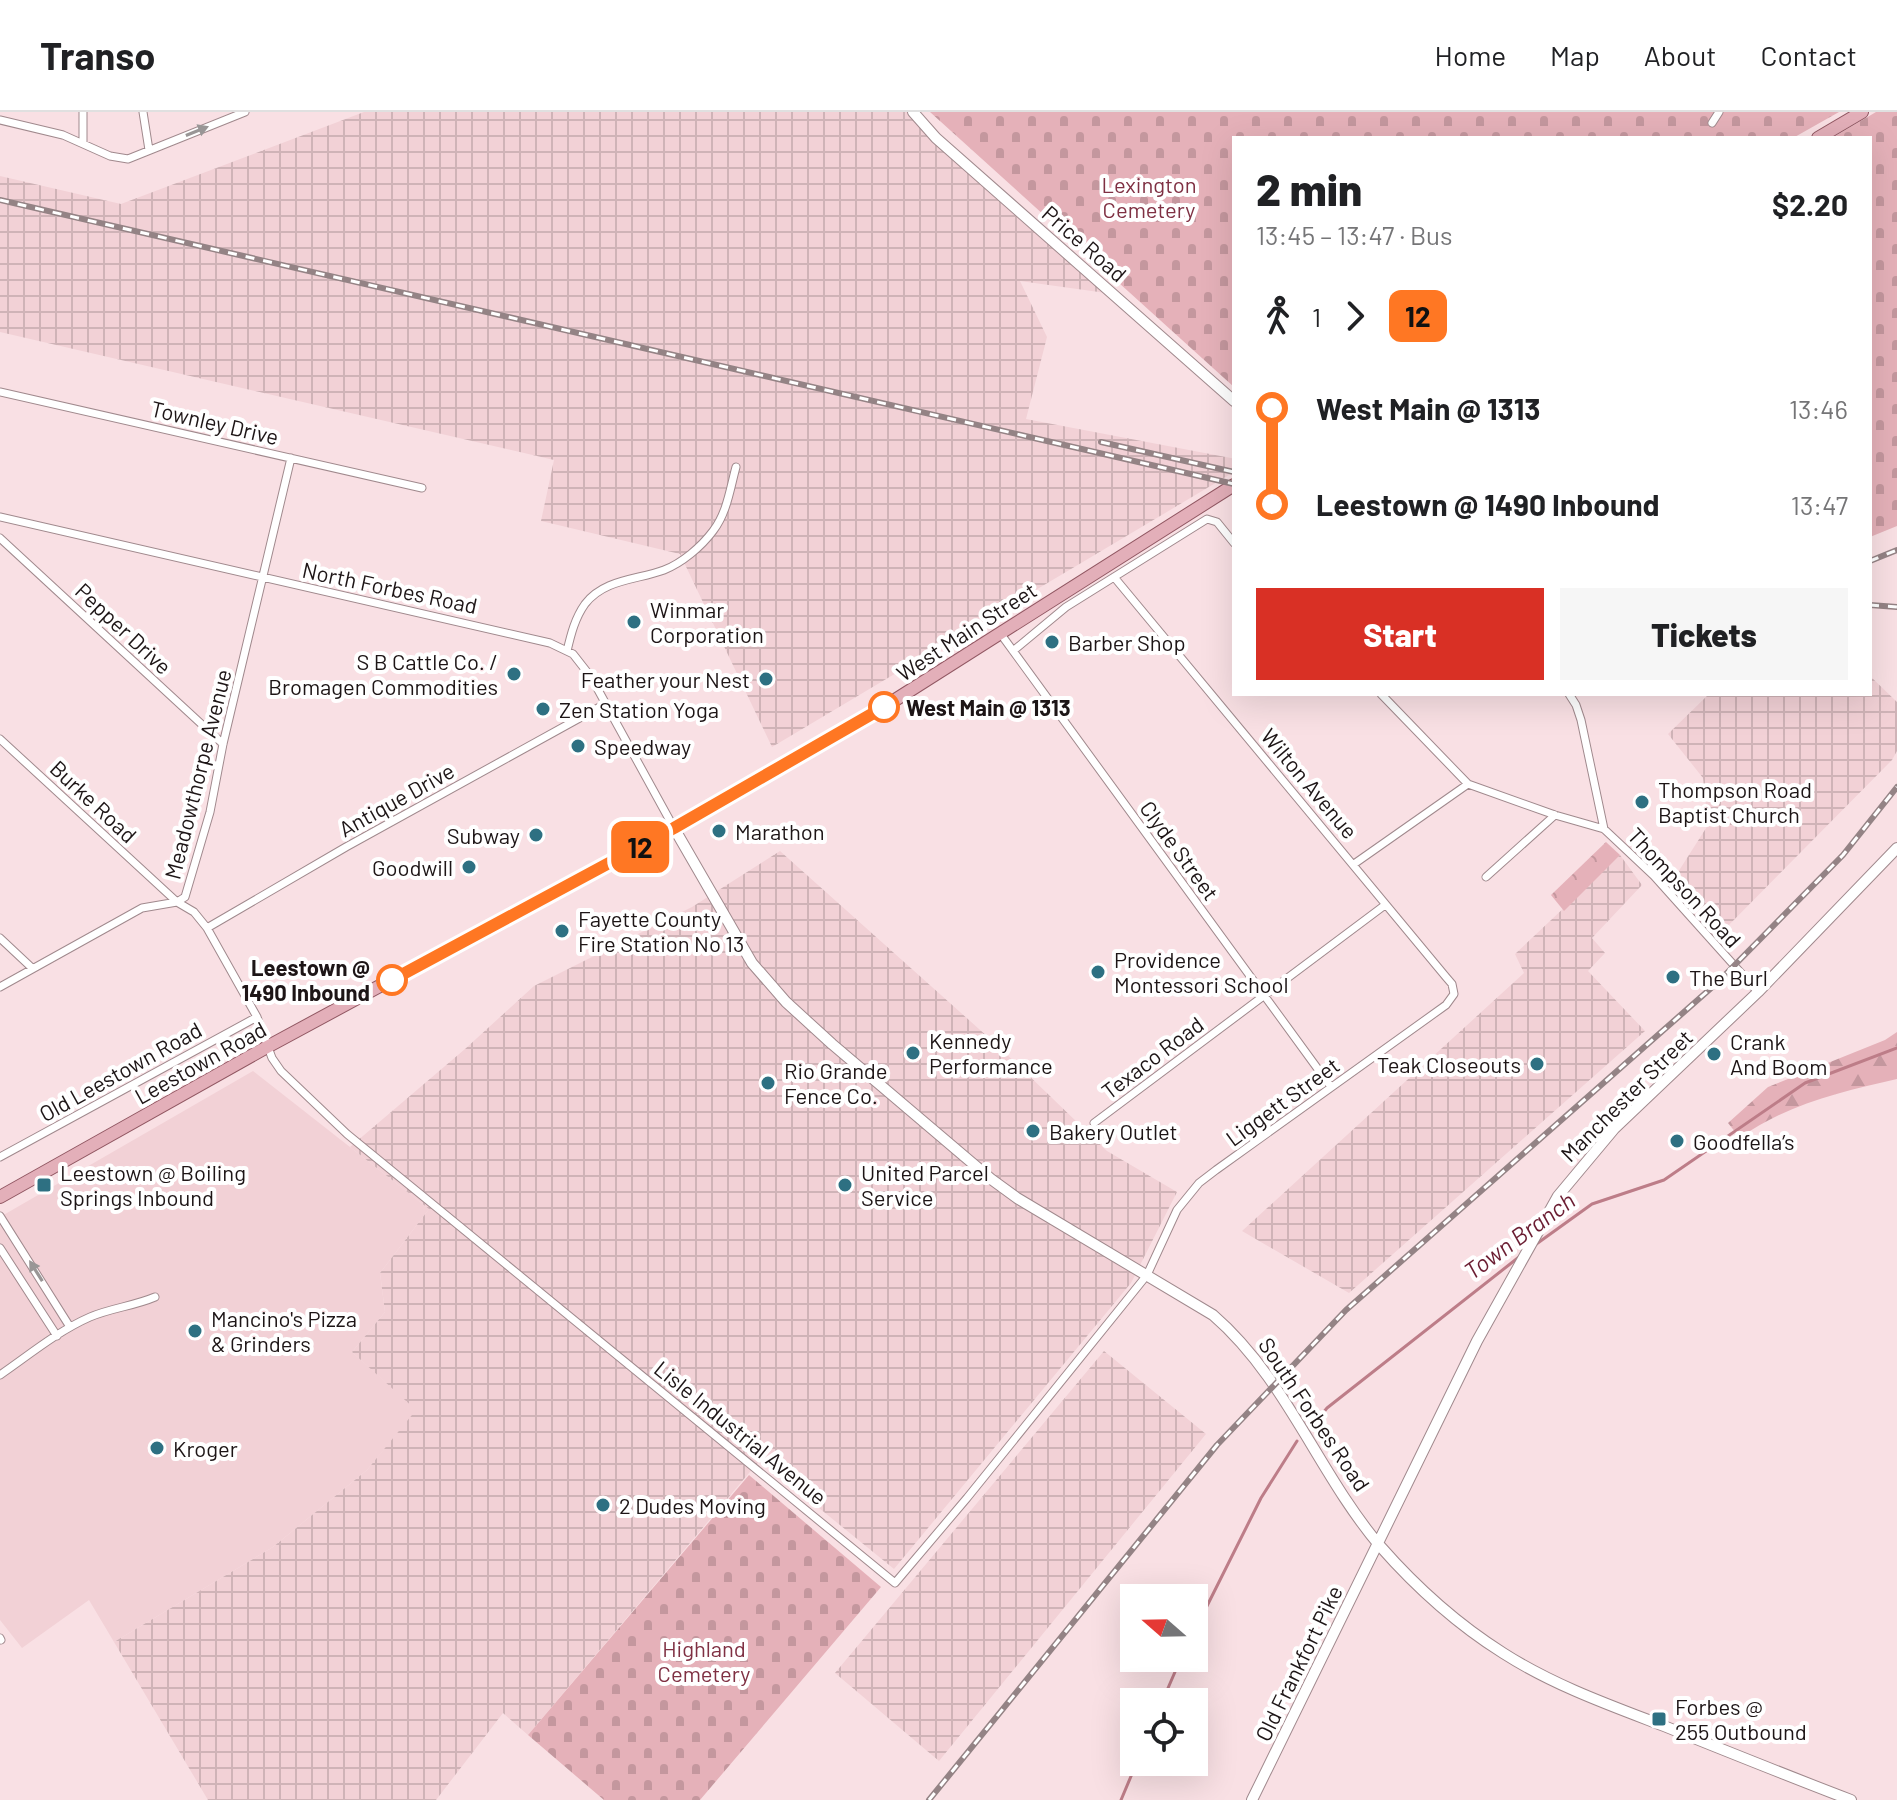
<!DOCTYPE html>
<html lang="en">
<head>
<meta charset="utf-8">
<style>
	:root { --surface:#fff; --page:#f6f6f6; --text:#202124; --muted:#757577; --line:#e0e0e0; --accent:#d93025 }
	body { margin:0; font-family:Barlow,sans-serif; background:var(--page); color:var(--text); height:100vh; display:flex; flex-direction:column; font-size:30px; white-space:nowrap }
	* { box-sizing:border-box; margin:0 }
	p { font-size:26px; color:var(--muted) }
	.icon { flex:none; width:44px; height:44px; fill:none; stroke:currentColor; stroke-width:2; stroke-linecap:round; stroke-linejoin:round }
	.map { position:relative; flex:1; overflow:hidden }
	.drawer { position:absolute; left:1232px; top:24px; width:640px; height:560px; display:flex; flex-direction:column; background:var(--surface); border-radius:0px; box-shadow:0 8px 32px #0002 }
	.drawer>* { flex:none }
	.badge { padding:0 16px; border-radius:12px; font-size:28px; line-height:52px }
	.needle { width:52px; rotate:290deg }
	.controls { position:absolute; left:1120px; top:1472px; display:grid; gap:16px }
	.controls a { display:grid; place-items:center; width:88px; height:88px; border-radius:0px; background:var(--surface); box-shadow:0 8px 32px #0002; font-size:40px }
	.map>.badge { position:absolute; translate:-50% -50%; box-shadow:0 0 0 4px #fff }
	.legs { display:flex; align-items:center; gap:12px; height:88px; padding:0 24px; font-size:26px }
	.legs p { margin-inline-start:auto }
	.summary { display:flex; align-items:center; justify-content:space-between; height:136px; padding:0 24px }
	h1 { font-size:44px; font-weight:800; line-height:60px }
	.primary-button { display:flex; gap:16px; margin-top:auto; padding:16px 24px }
	.primary-button a { flex:1; height:92px; border-radius:0px; background:var(--accent); color:#fff; font-size:32px; font-weight:800; line-height:92px; text-align:center }
	.primary-button a+a { background:var(--page); color:var(--text) }
	ul { padding:0 24px; list-style:none }
	li { display:flex; align-items:center; gap:28px; height:96px; font-size:30px }
	li i { display:grid; place-items:center; width:12px; height:100%; margin:0 10px; background:currentColor }
	li i::after { content:''; width:20px; height:20px; margin:-10px; border:6px solid; border-radius:50%; background:var(--surface) }
	li p { margin-inline-start:auto }
	li:first-child i { background:linear-gradient(#0000 50%,currentColor 0) }
	li:last-child i { background:linear-gradient(currentColor 50%,#0000 0) }
	header { display:flex; align-items:center; gap:48px; box-sizing:border-box; height:112px; padding:0 40px; background:var(--surface); border-bottom:2px solid var(--line) }
	header strong { font-size:38px }
	nav { display:flex; gap:44px; margin-inline-start:auto; font-size:28px }
	.map>svg:first-child { display:block }
	.built { fill:#f2d1d6 }
	.industrial { fill:url(#industrial-grid) }
	.forest { fill:url(#forest-firs) }
	.cemetery { fill:url(#cemetery-stones) }
	.park { fill:url(#park-crowns) }
	.lines { fill:none; stroke-linecap:round; stroke-linejoin:round }
	.stream { stroke:#bd7d88; stroke-width:3 }
	.street-casing { stroke:#a0898d; stroke-width:9 }
	.secondary-casing { stroke:#a0898d; stroke-width:12 }
	.primary-casing { stroke:#915762; stroke-width:14 }
	.street { stroke:#fff; stroke-width:7 }
	.secondary { stroke:#fff; stroke-width:10 }
	.primary { stroke:#e3afb9; stroke-width:12 }
	.rail-casing { stroke:#948385; stroke-width:6 }
	.rail { stroke:#fff; stroke-width:3; stroke-dasharray:9; stroke-linecap:butt }
	.oneway { fill:#999696 }
	.line-1-casing { stroke:#fff; stroke-width:18 }
	.line-1 { stroke:#ff7723; stroke-width:12 }
	.poi-dot { fill:#2e7082; stroke:#fff; stroke-width:3 }
	.stop-1-dot { fill:#fff; stroke:#ff7723; stroke-width:4 }
	.labels { text-anchor:middle; dominant-baseline:central; stroke-width:8; stroke-linejoin:round; paint-order:stroke }
	.park-label { font-size:22px; fill:#7f3043; stroke:#fff }
	.street-label { font-size:22px; fill:#1d1516; stroke:#fff }
	.poi-label { font-size:22px; fill:#1d1516; stroke:#fff; text-anchor:start }
	.stop-label { font-size:22px; font-weight:bold; fill:#1d1516; stroke:#fff; text-anchor:start }
	.water-label { font-size:24px; font-style:italic; fill:#6b1d32; stroke:#fff }
</style>
</head>
<body>
<header>
<strong>Transo</strong>
<nav><a>Home</a><a>Map</a><a>About</a><a>Contact</a></nav>
</header>
<div class="map">
<svg width="1897" height="1688" viewBox="0 0 1897 1688">
	<defs>
		<pattern id="industrial-grid" width="8" height="8" patternUnits="userSpaceOnUse" patternTransform="scale(2)"><rect width="8" height="8" fill="#f2d1d6"/><path d="M0 4h8M4 0v8" fill="none" stroke="#cfb3b7"/></pattern>
		<pattern id="forest-firs" width="22" height="20" patternUnits="userSpaceOnUse" patternTransform="scale(2)"><rect width="22" height="20" fill="#e5b1b9"/><path d="M5 1l3.5 6h-7zM16 11l3.5 6h-7z" fill="#c4979e"/></pattern>
		<pattern id="cemetery-stones" width="16" height="16" patternUnits="userSpaceOnUse" patternTransform="scale(2)"><rect width="16" height="16" fill="#e5b1b9"/><path d="M2 7V4a2 2 0 0 1 4 0v3zM10 15v-3a2 2 0 0 1 4 0v3z" fill="#c4979e"/></pattern>
		<pattern id="park-crowns" width="20" height="18" patternUnits="userSpaceOnUse" patternTransform="scale(2)"><rect width="20" height="18" fill="#e5b1b9"/><path d="M2 6a3 3 0 1 1 6 0M12 15a3 3 0 1 1 6 0" fill="none" stroke="#c4979e"/></pattern>
	</defs>
	<rect width="100%" height="100%" fill="#f9e0e4"/>
	<path class="built" d="M253 959 429 1097 380 1161 385 1200 352 1240 417 1298 367 1358 273 1435 114 1530 89 1488 22 1536 0 1508V1105Z"/>
	<path class="industrial" d="M364 0H913L1113 182 1020 169 1047 225 1026 307 1231 346 1234 347V360L772 635 680 442 541 409 554 348 0 220V64L121 92Z
		M1870 564 1897 590V639L1892 648 1721 821 1673 768 1708 713 1703 666 1668 622 1709 582H1870Z
		M780 739 998 934 1107 1039 1177 1080 1131 1171 894 1457 760 1348 528 1623 503 1601 436 1688H208L114 1530 273 1435 367 1358 416 1298 352 1240 385 1200 380 1161 429 1097 350 1035 465 937 534 874 692 795Z
		M1620 743 1642 773 1592 826 1605 841 1588 859 1645 919 1349 1181 1242 1119 1524 861 1515 842Z
		M1104 1239 1206 1322 939 1649 835 1561Z"/>
	<path class="forest" d="M1897 920V967C1843 979 1785 993 1740 1026L1728 1011 1768 975 1885 928Z"/>
	<path class="cemetery" d="M930 0H1839L1793 26H1234V275Z
		M1876 0H1897V414L1870 425V26H1832Z
		M749 1363 881 1475 700 1688H604L528 1623Z"/>
	<path class="park" d="M1606 730 1620 743 1564 799 1551 783Z"/>
	<g class="lines">
		<path class="stream" d="M1535 1133 1592 1092 1664 1068 1805 971 1897 936
			M1314 1312 1327 1296 1519 1145
			M1194 1520 1261 1386 1297 1329
			M1162 1590 1181 1546
			M1121 1688 1137 1650"/>
		<defs>
			<path id="street" d="M83 0V30
				M143 0 149 38
				M0 8 63 23 110 44 128 47 245 0
				M1712 11 1719 0
				M0 280 422 376
				M0 405 550 531 573 542 591 565 674 716
				M0 426 223 632
				M1000 521 1331 975
				M567 539C571 522 575 506 585 492 604 467 637 468 664 458 682 451 701 435 713 419 727 401 730 377 736 355
				M1013 539 1066 495 1207 407 1217 410 1234 431
				M1381 582 1468 672 1555 703 1604 717 1654 764 1758 880
				M1569 582 1576 593 1581 608 1604 717
				M0 627 177 790 194 800 207 816 257 905 272 946 281 959 347 1022 895 1471 967 1386 1147 1163 1177 1098 1199 1071 1216 1058 1446 893 1454 882 1452 872 1446 865 1114 465
				M1354 752 1468 672
				M1486 765 1555 703
				M207 816 346 735 605 592
				M0 826 32 856
				M0 875 142 796 177 790 185 785 210 700 223 632 291 346
				M1094 1011 1385 793
				M0 1045 257 905
				M0 1104 70 1215
				M0 1136 57 1224
				M0 1263C29 1243 58 1219 90 1205 111 1196 134 1194 155 1185
				M0 1526 1 1528"/>
			<path id="secondary" d="M913 0 936 26 1234 289
				M674 716 752 851 786 890 832 932 991 1067 1017 1086 1213 1203C1286 1266 1318 1361 1380 1434 1416 1475 1457 1512 1503 1541 1553 1573 1609 1593 1664 1614 1726 1639 1788 1664 1851 1688
				M1252 1688 1477 1229 1558 1084 1614 1017 1758 880 1897 736"/>
			<path id="primary" d="M1818 26 1862 0
				M0 1085 267 935 720 690 884 595 1234 373"/>
		</defs>
		<use href="#street" class="street-casing"/>
		<use href="#secondary" class="secondary-casing"/>
		<use href="#primary" class="primary-casing"/>
		<use href="#street" class="street"/>
		<use href="#secondary" class="secondary"/>
		<use href="#primary" class="primary"/>
		<defs>
			<path id="rail" d="M0 88 1234 372
				M1101 330 1234 360
				M1870 449 1897 438
				M1870 493 1897 495
				M929 1688 1217 1333 1346 1198 1718 870 1843 743 1897 675"/>
		</defs>
		<use href="#rail" class="rail-casing"/>
		<use href="#rail" class="rail"/>
	</g>
	<defs><path id="oneway-solid" d="M-6-.8H1V-3.2L6.5 0L1 3.2V.8H-6Z" transform="scale(2)"/></defs>
	<g class="oneway">
		<use href="#oneway-solid" transform="translate(197 19) rotate(-22)"/>
		<use href="#oneway-solid" transform="translate(36 1159) rotate(-122)"/>
	</g>
	<g class="lines">
		<defs>
			<path id="line-1" d="M392 868 674 716 884 595"/>
		</defs>
		<use href="#line-1" class="line-1-casing"/>
		<use href="#line-1" class="line-1"/>
	</g>
	<g class="poi-dot">
		<circle cx="634" cy="510" r="8"/>
		<circle cx="1052" cy="530" r="8"/>
		<circle cx="514" cy="562" r="8"/>
		<circle cx="766" cy="567" r="8"/>
		<circle cx="543" cy="597" r="8"/>
		<circle cx="578" cy="634" r="8"/>
		<circle cx="1642" cy="690" r="8"/>
		<circle cx="719" cy="719" r="8"/>
		<circle cx="536" cy="723" r="8"/>
		<circle cx="469" cy="755" r="8"/>
		<circle cx="562" cy="819" r="8"/>
		<circle cx="1098" cy="860" r="8"/>
		<circle cx="1673" cy="865" r="8"/>
		<circle cx="913" cy="941" r="8"/>
		<circle cx="1714" cy="942" r="8"/>
		<circle cx="1537" cy="952" r="8"/>
		<circle cx="768" cy="971" r="8"/>
		<circle cx="1033" cy="1019" r="8"/>
		<circle cx="1677" cy="1029" r="8"/>
		<rect x="36" y="1065" width="16" height="16" rx="4"/>
		<circle cx="845" cy="1073" r="8"/>
		<circle cx="195" cy="1219" r="8"/>
		<circle cx="157" cy="1336" r="8"/>
		<circle cx="603" cy="1393" r="8"/>
		<rect x="1651" y="1599" width="16" height="16" rx="4"/>
	</g>
	<g class="stop-1-dot">
		<circle cx="884" cy="595" r="14"/>
		<circle cx="392" cy="868" r="14"/>
	</g>
	<g class="labels">
		<g class="park-label">
			<text x="1149" y="72">Lexington<tspan x="1149" dy="25">Cemetery</tspan></text>
			<text x="704" y="1536">Highland<tspan x="704" dy="25">Cemetery</tspan></text>
		</g>
		<g class="street-label">
			<text transform="translate(1085 131) rotate(41)">Price Road</text>
			<text transform="translate(215 310) rotate(13)">Townley Drive</text>
			<text transform="translate(390 475) rotate(12)">North Forbes Road</text>
			<text transform="translate(124 516) rotate(43)">Pepper Drive</text>
			<text transform="translate(966 519) rotate(-33)">West Main Street</text>
			<text transform="translate(197 662) rotate(-76)">Meadowthorpe Avenue</text>
			<text transform="translate(1310 671) rotate(50)">Wilton Avenue</text>
			<text transform="translate(396 687) rotate(-29)">Antique Drive</text>
			<text transform="translate(94 689) rotate(43)">Burke Road</text>
			<text transform="translate(1180 738) rotate(54)">Clyde Street</text>
			<text transform="translate(1685 775) rotate(47)">Thompson Road</text>
			<text transform="translate(1152 945) rotate(-37)">Texaco Road</text>
			<text transform="translate(200 950) rotate(-29)">Leestown Road</text>
			<text transform="translate(120 959) rotate(-29)">Old Leestown Road</text>
			<text transform="translate(1626 983) rotate(-45)">Manchester Street</text>
			<text transform="translate(1282 989) rotate(-36)">Liggett Street</text>
			<text transform="translate(1315 1302) rotate(56)">South Forbes Road</text>
			<text transform="translate(741 1320) rotate(39)">Lisle Industrial Avenue</text>
			<text transform="translate(1298 1551) rotate(-64)">Old Frankfort Pike</text>
		</g>
		<g class="poi-label">
			<text x="650" y="497">Winmar<tspan x="650" dy="25">Corporation</tspan></text>
			<text x="1068" y="530">Barber Shop</text>
			<text x="498" y="549" text-anchor="end">S B Cattle Co. /<tspan x="498" dy="25">Bromagen Commodities</tspan></text>
			<text x="750" y="567" text-anchor="end">Feather your Nest</text>
			<text x="559" y="597">Zen Station Yoga</text>
			<text x="594" y="634">Speedway</text>
			<text x="1658" y="677">Thompson Road<tspan x="1658" dy="25">Baptist Church</tspan></text>
			<text x="735" y="719">Marathon</text>
			<text x="520" y="723" text-anchor="end">Subway</text>
			<text x="453" y="755" text-anchor="end">Goodwill</text>
			<text x="578" y="806">Fayette County<tspan x="578" dy="25">Fire Station No 13</tspan></text>
			<text x="1114" y="847">Providence<tspan x="1114" dy="25">Montessori School</tspan></text>
			<text x="1689" y="865">The Burl</text>
			<text x="929" y="928">Kennedy<tspan x="929" dy="25">Performance</tspan></text>
			<text x="1730" y="929">Crank<tspan x="1730" dy="25">And Boom</tspan></text>
			<text x="1521" y="952" text-anchor="end">Teak Closeouts</text>
			<text x="784" y="958">Rio Grande<tspan x="784" dy="25">Fence Co.</tspan></text>
			<text x="1049" y="1019">Bakery Outlet</text>
			<text x="1693" y="1029">Goodfella’s</text>
			<text x="60" y="1060">Leestown @ Boiling<tspan x="60" dy="25">Springs Inbound</tspan></text>
			<text x="861" y="1060">United Parcel<tspan x="861" dy="25">Service</tspan></text>
			<text x="211" y="1206">Mancino's Pizza<tspan x="211" dy="25">&amp; Grinders</tspan></text>
			<text x="173" y="1336">Kroger</text>
			<text x="619" y="1393">2 Dudes Moving</text>
			<text x="1675" y="1594">Forbes @<tspan x="1675" dy="25">255 Outbound</tspan></text>
		</g>
		<g class="stop-label">
			<text x="906" y="595">West Main @ 1313</text>
			<text x="370" y="855" text-anchor="end">Leestown @<tspan x="370" dy="25">1490 Inbound</tspan></text>
		</g>
		<g class="water-label">
			<text transform="translate(1519 1123) rotate(-36)">Town Branch</text>
		</g>
	</g>
</svg>
<div class="controls">
<a><svg class="needle" viewBox="-14 -14 28 28"><path d="M0-13l5 13h-10z" fill="#e53935"/><path d="M0 13l5-13h-10z" fill="#757577"/></svg></a>
<a><svg class="icon" aria-label="locate" viewBox="0 0 24 24"><circle cx="12" cy="12" r="6"/><path d="M12 2v4M12 18v4M2 12h4M18 12h4"/></svg></a>
</div>
<b class="badge" style="left:640px;top:735px;background:#ff7723;color:#111">12</b>
<section class="drawer">
<div class="summary"><div><h1>2 min</h1><p>13:45 – 13:47 · Bus</p></div><b>$2.20</b></div>
<div class="legs"><svg class="icon" aria-label="walk" viewBox="0 0 24 24"><circle cx="13" cy="4" r="2"/><path d="M13 8l-2 6 4 7M11 14l-3 7M7 12l3-4h3l4 4"/></svg>1<svg class="icon" aria-label="forward" viewBox="0 0 24 24"><path d="M9 5l7 7-7 7"/></svg><b class="badge" style="background:#ff7723;color:#111">12</b></div>
<ul>
<li><i style="color:#ff7723"></i><b>West Main @ 1313</b><p>13:46</p></li>
<li><i style="color:#ff7723"></i><b>Leestown @ 1490 Inbound</b><p>13:47</p></li>
</ul>
<div class="primary-button"><a>Start</a><a>Tickets</a></div>
</section>
</div>
</body>
</html>
